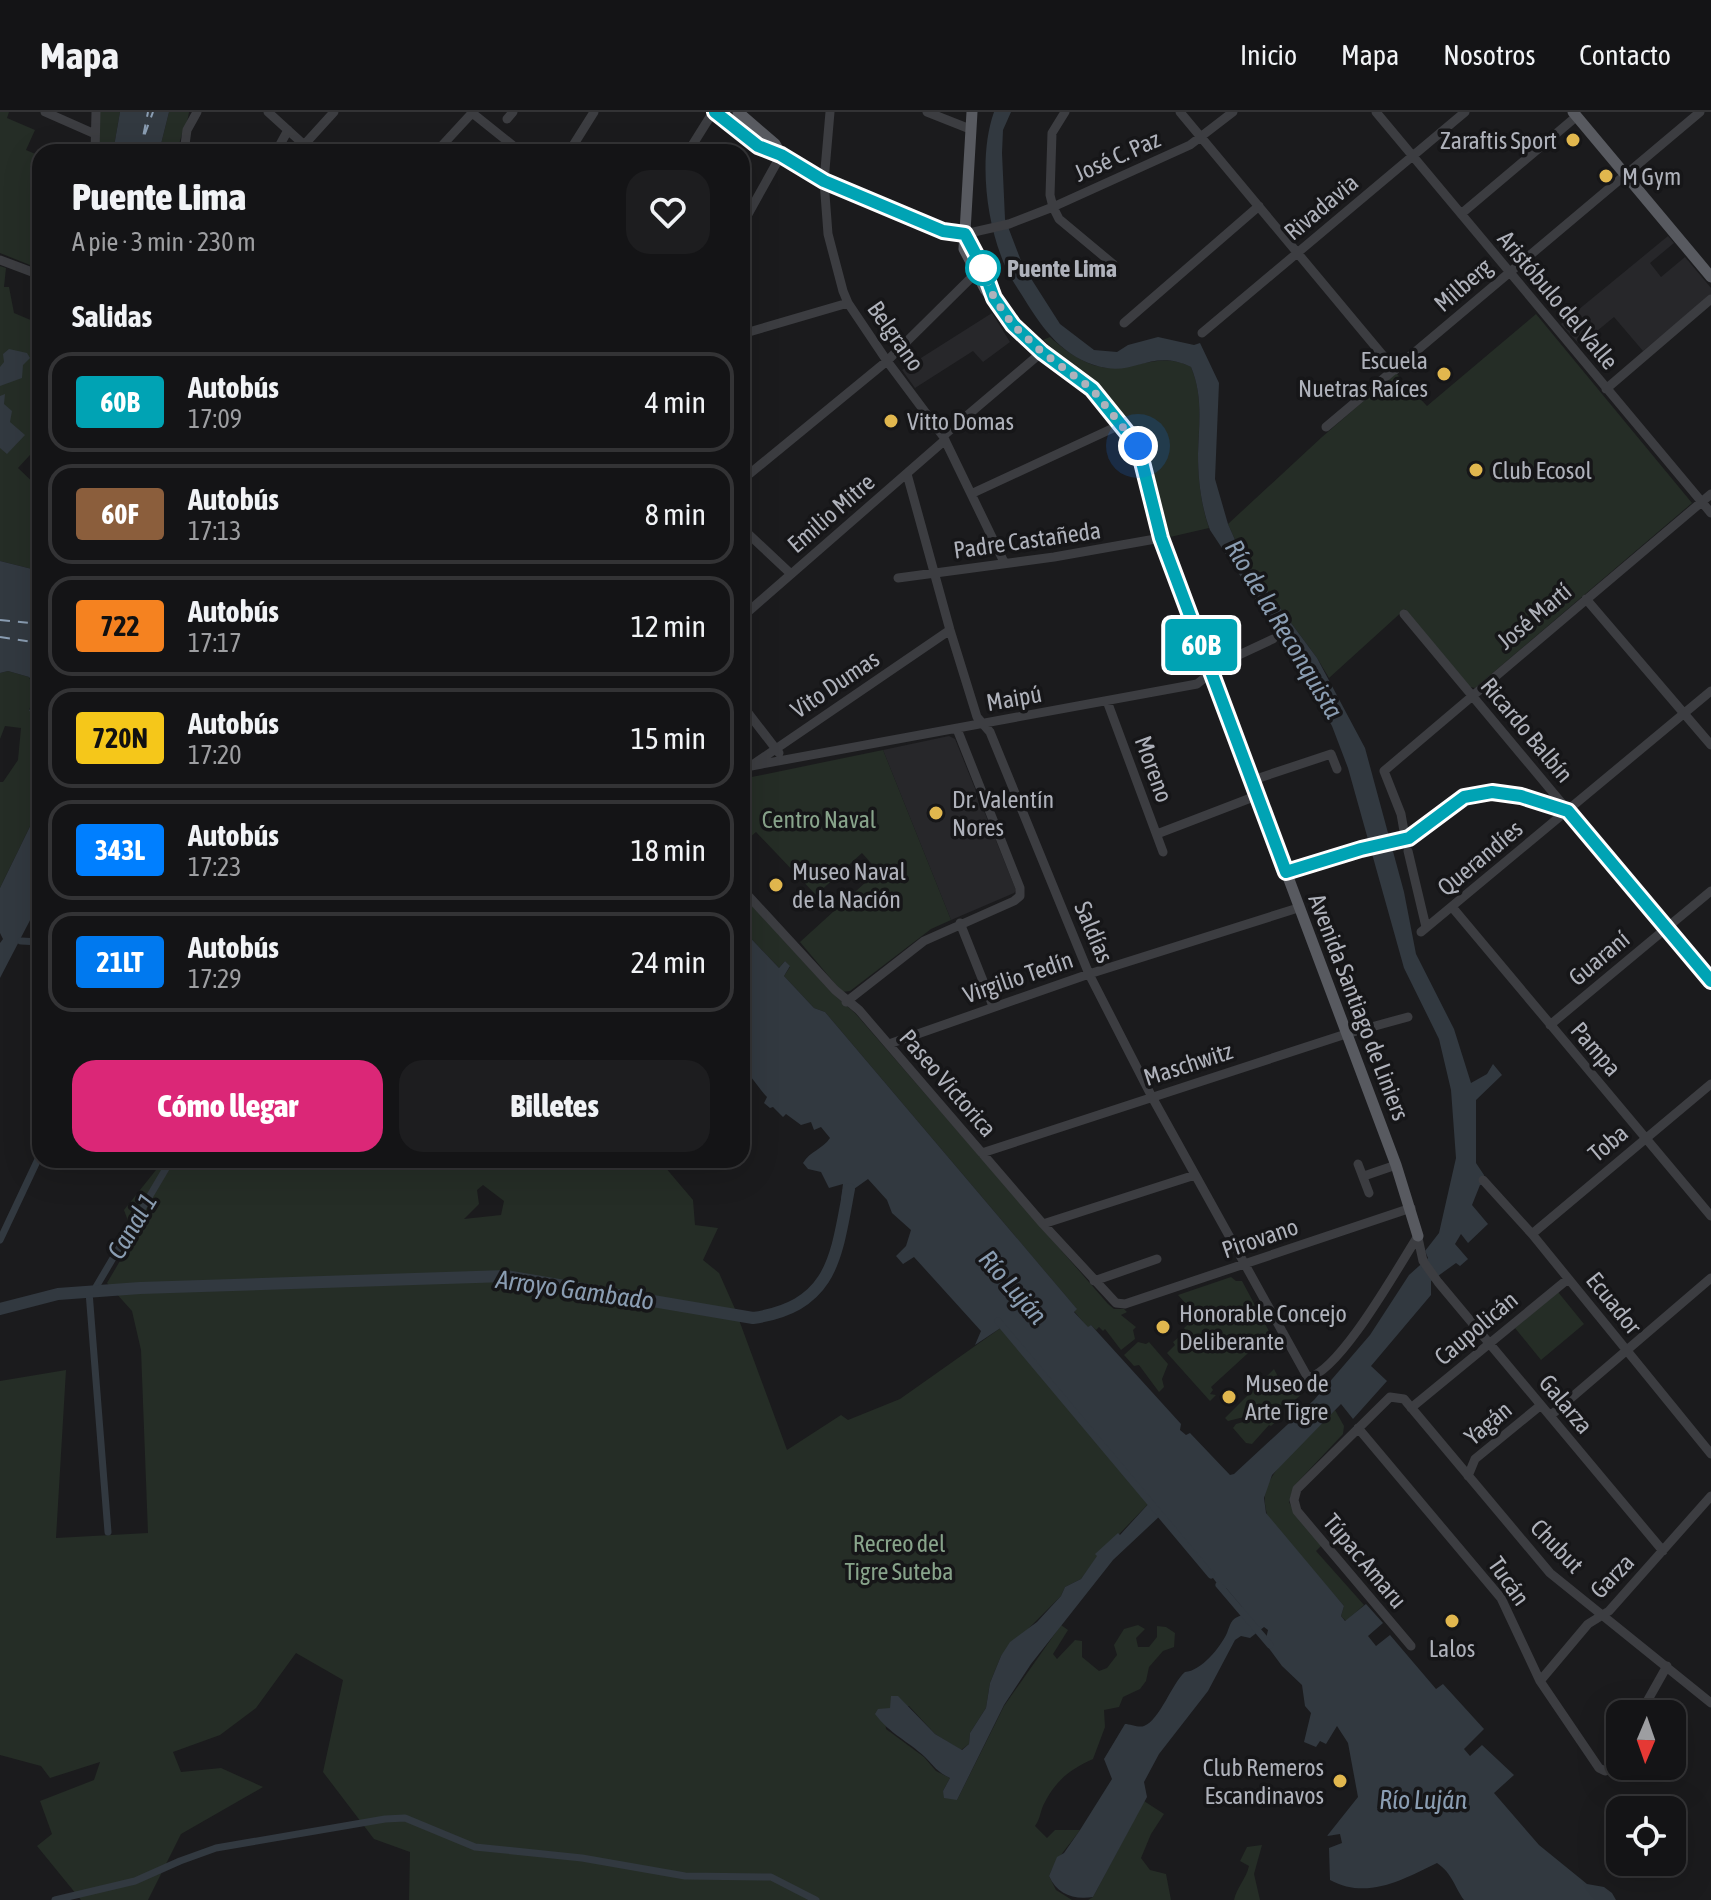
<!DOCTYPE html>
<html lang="es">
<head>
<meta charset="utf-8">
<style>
	:root { --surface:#141416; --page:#1d1d1f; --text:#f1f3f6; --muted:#9d9ea1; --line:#333335; --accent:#db2777 }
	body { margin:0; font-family:"Asap Condensed",sans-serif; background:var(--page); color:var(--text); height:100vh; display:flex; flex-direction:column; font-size:30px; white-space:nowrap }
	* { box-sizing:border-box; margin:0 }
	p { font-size:26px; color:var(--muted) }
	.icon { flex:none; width:44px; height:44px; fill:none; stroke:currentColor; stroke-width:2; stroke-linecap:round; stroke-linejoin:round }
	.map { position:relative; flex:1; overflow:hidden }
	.details { position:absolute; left:32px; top:32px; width:718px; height:1024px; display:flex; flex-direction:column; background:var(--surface); border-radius:24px; box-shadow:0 8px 32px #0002,0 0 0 2px var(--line) }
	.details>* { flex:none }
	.badge { padding:0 16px; border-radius:6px; font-size:28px; line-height:52px }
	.needle { width:52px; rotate:182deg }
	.fabs { position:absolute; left:1606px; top:1588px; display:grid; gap:16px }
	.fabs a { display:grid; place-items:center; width:80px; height:80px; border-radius:16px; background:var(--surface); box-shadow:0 8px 32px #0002,0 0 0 2px var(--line); font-size:40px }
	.you { position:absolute; width:40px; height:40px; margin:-20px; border:6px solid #fff; border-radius:50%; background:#1a73e8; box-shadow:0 0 0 12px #1a73e833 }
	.map>.badge { position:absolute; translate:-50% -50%; box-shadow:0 0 0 4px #fff }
	h2 { padding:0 40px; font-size:30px; line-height:72px }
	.round { display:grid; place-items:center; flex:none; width:84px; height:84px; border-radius:24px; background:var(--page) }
	.head { display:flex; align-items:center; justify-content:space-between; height:136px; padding:0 40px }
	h1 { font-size:38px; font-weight:800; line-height:60px }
	.button { display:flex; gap:16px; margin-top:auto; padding:16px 40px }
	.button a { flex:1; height:92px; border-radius:24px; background:var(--accent); color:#fff; font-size:32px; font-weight:800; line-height:92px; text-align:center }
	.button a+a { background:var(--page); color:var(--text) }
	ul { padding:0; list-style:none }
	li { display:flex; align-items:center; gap:24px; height:100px; margin:0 16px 12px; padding:0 24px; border:4px solid var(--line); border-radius:24px }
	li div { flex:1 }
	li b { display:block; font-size:30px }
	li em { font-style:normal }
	li .badge { min-width:88px; font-weight:700; text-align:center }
	header { display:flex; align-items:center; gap:48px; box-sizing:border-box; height:112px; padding:0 40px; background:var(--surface); border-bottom:2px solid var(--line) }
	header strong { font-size:38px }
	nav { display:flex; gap:44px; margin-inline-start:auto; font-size:28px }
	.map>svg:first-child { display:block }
	.built { fill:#27272a }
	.green { fill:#252d26; fill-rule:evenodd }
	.water { fill:#323940 }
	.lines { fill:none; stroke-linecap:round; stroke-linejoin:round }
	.canal { stroke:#323940; stroke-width:7 }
	.river { stroke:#323940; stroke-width:12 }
	.ferry { stroke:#8a9db2; stroke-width:2; stroke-dasharray:10 8; stroke-linecap:butt }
	.minor { stroke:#3c3d41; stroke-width:9 }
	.major { stroke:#585a60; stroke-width:11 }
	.line-casing { stroke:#fff; stroke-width:18 }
	.line { stroke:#00a3b4; stroke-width:12 }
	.walk { stroke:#afb2bb; stroke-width:8; stroke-dasharray:0 14.4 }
	.poi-dot { fill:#e1b74e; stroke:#161618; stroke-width:3 }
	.stop-dot { fill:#fff; stroke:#00a3b4; stroke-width:4 }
	.labels { text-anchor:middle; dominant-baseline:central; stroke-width:7; stroke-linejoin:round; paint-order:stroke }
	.poi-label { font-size:24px; fill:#afb2bb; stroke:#161618; text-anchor:start }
	.street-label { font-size:24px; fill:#afb2bb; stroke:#161618 }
	.stop-label { font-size:24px; font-weight:bold; fill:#afb2bb; stroke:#161618; text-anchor:start }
	.park-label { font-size:24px; fill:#88a48b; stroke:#161618 }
	.water-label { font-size:26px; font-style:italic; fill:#8a9db2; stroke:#161618 }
</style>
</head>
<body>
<header>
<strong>Mapa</strong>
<nav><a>Inicio</a><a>Mapa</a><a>Nosotros</a><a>Contacto</a></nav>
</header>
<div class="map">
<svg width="1711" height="1788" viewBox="0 0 1711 1788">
	<rect width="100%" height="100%" fill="#1b1b1d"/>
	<path class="built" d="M1668 124 1674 131 1650 151 1661 165 1685 145 1711 176V183L1643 239 1614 205 1580 233 1561 212Z
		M992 201 1010 230 983 250 973 239 915 276 902 258Z
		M949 624 955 627 1016 778 1014 781 951 808 883 638Z"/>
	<path class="green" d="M0 0H9L7 6 35 18 26 38 40 44V157L0 141Z
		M99 0H120L113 40H98Z
		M169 0H189C188 12 179 24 178 40H159Z
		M0 154 6 156 4 175H9L14 201 40 212V332L18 356 40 377V459L0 449Z
		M1536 202 1692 391 1475 576 1470 575 1405 497 1329 566 1317 546 1243 446 1228 412 1322 325 1396 261 1427 294Z
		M1050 225C1065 239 1089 256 1111 256 1139 256 1163 240 1191 255 1203 283 1199 311 1198 342 1198 366 1201 393 1209 416L1170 425 1145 328 1102 280 1043 228Z
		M8 559 29 565 33 575 38 578 29 598 40 600V694L0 776V670H3L18 648 21 616 5 614 0 627V561Z
		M883 638 951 808 931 817 850 879 842 880 800 830 878 759 862 741 816 783 756 720 742 732V667Z
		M742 783 832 881 855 901 1108 1192 1114 1197H1124L1127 1200 1121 1203 1136 1215 1133 1218 1135 1227 1121 1238 1105 1217 1103 1219 1099 1215 1096 1218 1091 1213 1088 1216 1074 1199 1076 1196 825 900 814 896 784 864 790 855 785 849 779 856 742 817Z
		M164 1048H659L693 1088 695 1113 718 1116 703 1148 719 1161 735 1197 787 1338 841 1303 848 1308 900 1287 1002 1215 1005 1217 1151 1389 1098 1444 1081 1467 1065 1475 1061 1484 1001 1544 990 1571 986 1596 970 1621 969 1632 961 1638 935 1622 909 1594 884 1598 886 1617 924 1645 936 1659 950 1666 943 1679 957 1688 1004 1594 1061 1513 1068 1518 1053 1542 1057 1547 1075 1528 1082 1529V1545L1099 1559 1107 1556 1117 1543 1114 1533 1124 1517 1138 1513 1145 1517 1136 1526 1138 1535H1149L1157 1525V1514L1166 1515 1175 1521 1174 1535 1163 1539 1149 1555 1146 1569 1140 1577 1123 1585 1119 1595 1104 1598 1105 1615 1093 1647C1071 1657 1057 1667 1045 1690 1040 1698 1041 1706 1035 1714L1047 1726 1055 1718H1080C1069 1734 1056 1746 1049 1764L1056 1778 1072 1788H409L410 1740 374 1727 323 1660 343 1568 296 1541 256 1596 220 1623 173 1640 181 1660 221 1656 263 1675 181 1722 148 1788H81L37 1734 52 1722 40 1689 94 1668 100 1650 50 1666 41 1654 0 1643V1269L66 1258 56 1426 148 1421 141 1238 132 1199 107 1171 134 1125 124 1098ZM483 1073 504 1089 501 1103 464 1107 479 1092 477 1078Z
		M1231 1165 1236 1169H1242L1270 1221 1211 1275 1213 1278 1210 1282 1216 1283 1210 1289 1167 1241 1175 1233 1173 1230 1186 1219 1184 1216 1197 1204 1178 1183Z
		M1558 1180 1584 1212 1541 1248 1515 1216Z
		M1138 1230 1146 1232 1149 1230 1168 1252 1162 1267 1164 1275 1159 1280 1139 1253 1134 1254 1124 1243Z
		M1274 1257 1286 1280 1298 1274 1302 1282 1288 1294 1228 1309 1225 1306Z
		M1335 1298 1344 1314 1343 1322 1294 1374 1289 1390 1295 1402 1322 1433 1316 1439 1364 1493 1346 1509 1341 1504 1344 1494 1268 1406C1265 1395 1263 1386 1267 1375 1274 1353 1317 1316 1335 1298Z
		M1275 1301 1279 1303V1307L1271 1314 1269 1313 1252 1332 1246 1331 1233 1316 1236 1312Z
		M1144 1689 1164 1702 1151 1722 1141 1746 1150 1758 1166 1762 1171 1788H1088L1093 1785Z
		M1262 1733 1254 1762 1260 1788H1234C1237 1775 1246 1767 1249 1754L1240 1749 1247 1735Z"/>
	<path class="water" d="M120 0H169L159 40H113Z
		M994 0H1011L1003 18 1002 41 1005 107 1023 154 1060 212 1094 238 1117 240 1128 233 1158 225 1194 233 1200 231 1219 271 1215 367 1228 412 1243 446 1317 546 1365 636 1404 780 1416 842 1454 917 1471 971 1487 962 1493 952 1502 963 1476 988V1051L1484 1063 1483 1073H1480L1472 1093 1488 1112 1468 1131 1461 1122 1455 1132 1468 1147 1460 1154 1456 1151 1431 1169V1183L1371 1254 1387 1269 1353 1307 1341 1292 1272 1363 1264 1386 1266 1401 1344 1494 1341 1504 1345 1509 1366 1492 1383 1511 1368 1524 1376 1534 1390 1523 1436 1577 1443 1572 1484 1617 1464 1637 1470 1644 1482 1633 1514 1663 1494 1681 1539 1733 1587 1772 1604 1775 1612 1781 1616 1788H1464C1454 1774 1452 1761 1437 1751 1402 1768 1367 1788 1330 1768L1329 1736 1342 1731 1340 1722 1327 1724 1358 1685 1348 1631 1337 1614 1326 1632 1320 1629 1316 1635 1304 1630 1311 1601 1305 1594 1302 1573 1282 1554 1265 1531 1268 1518 1264 1515 1250 1526 1241 1524 1235 1528 1208 1579 1159 1642 1144 1670 1147 1685 1093 1785C1073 1788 1057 1782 1049 1764L1057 1745 1064 1741 1080 1718 1112 1667 1104 1647 1125 1612C1130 1612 1139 1616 1144 1614 1160 1608 1172 1571 1185 1560 1201 1559 1220 1536 1227 1521 1231 1511 1231 1506 1243 1503L1242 1495 1226 1476 1222 1478 1198 1446H1193L1186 1430 1162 1402 1113 1448 1031 1552 1004 1593 957 1688 944 1686 943 1679 950 1666C937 1660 934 1654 925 1645 908 1629 890 1622 875 1602L878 1597 890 1596 891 1584H898L935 1622 962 1638 969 1632 970 1621 986 1596 990 1571 1001 1544 1010 1530 1037 1510 1061 1484 1065 1475 1081 1467 1097 1444 1095 1442 1118 1421 1120 1423 1151 1389 1005 1217 1002 1215 975 1233 981 1219 914 1145 903 1152 896 1144 906 1134 911 1118 892 1101 887 1088 868 1067 854 1077 849 1094 841 1087 843 1072 829 1076 821 1060 808 1057 803 1051C810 1039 823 1037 830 1026L821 1015 814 1018 811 1010 801 1013 786 1002 783 1005 773 995 770 996 764 991 767 985C758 976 753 964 742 958V817L779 856 785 849 790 854 784 864 814 896 825 900 1077 1197 1074 1200 1088 1215 1091 1213 1181 1312 1180 1318 1186 1323 1190 1321 1230 1363 1234 1362 1314 1288 1370 1223 1409 1163 1428 1146 1425 1139 1439 1121 1456 1046 1451 978 1439 927 1404 856 1348 656 1332 614 1290 539 1210 418C1201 394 1198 367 1198 342 1199 312 1203 283 1191 255 1155 237 1136 261 1107 256 1069 250 1047 223 1028 193 1021 181 1012 169 1006 156 986 112 978 45 994 0Z
		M9 237 27 241 30 246 23 253 22 266 0 274V255L4 250 3 242Z
		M5 282 4 292 12 299 10 310 25 323 7 342 0 336V284Z
		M0 449 40 459V601L29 599 38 578 29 565 8 559 0 561Z
		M40 694V789L0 866V831L3 827 0 821V776Z"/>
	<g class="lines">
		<path class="canal" d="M21 829 40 830
			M0 1128 40 1043
			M89 1180 108 1420
			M93 1180 171 1048
			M998 1209 1211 1463
			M1219 1473 1270 1533
			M55 1788 135 1769 180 1749 216 1736 385 1707 405 1706 475 1735 582 1746 685 1764 771 1765 816 1788"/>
		<path class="river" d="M0 1197 58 1182 140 1176 506 1164 753 1206C833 1194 836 1146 849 1077"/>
		<path class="ferry" d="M140 40 148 0
			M142 40 143 27 153 0
			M0 508 40 512
			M0 525 40 531"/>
		<path class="minor" d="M45 0 95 22
			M268 0 312 40
			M471 0 521 40
			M830 0 824 69 828 122 843 179 848 191 887 249 943 324 1004 450
			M927 0 970 17
			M1065 0 1052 21 1050 83 1053 95 1059 107 1113 152
			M1180 0 1395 258
			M1376 0 1711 401
			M507 7 513 0
			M304 33 334 0
			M95 40 96 0
			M184 40 187 18 197 0
			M276 40 288 18
			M436 40 473 0
			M569 40 594 0
			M688 40 713 0
			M1461 102 1577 4
			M742 113 781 43
			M965 122 1009 112 1053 95 1190 33 1233 0
			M0 148 40 163
			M1124 211 1259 94
			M1202 221 1465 0
			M742 222 848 191
			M1606 277 1711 187
			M1326 315 1700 0
			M943 324 1042 240
			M907 362 950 518 977 605 990 620 1089 862 1152 985 1308 1266C1341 1258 1398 1155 1418 1124
			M742 368 887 249 976 161
			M973 381 1122 312
			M742 416 791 462
			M898 466 1054 445 1161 426
			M1586 487 1711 633
			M1404 502 1711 870
			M742 505 945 328
			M1107 589 1163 740
			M742 593 779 641
			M751 654 1197 572 1226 549 1273 527
			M742 660 950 518
			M1250 669 1331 642 1337 657
			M1404 719 1401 702 1384 659 1711 382
			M1157 722 1256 684
			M1408 739 1426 815
			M1286 760 1361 737 1409 726 1445 697 1464 685 1477 681H1512L1568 699
			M742 777 835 878 859 898 1043 1112 1116 1191 1125 1192 1411 1096
			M1452 795 1711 1104
			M960 811 993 894
			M1421 820 1711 579
			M846 890 924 829 1014 789 1020 784V776L957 617
			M1550 913 1711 779
			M889 932 1089 862 1298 796
			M982 1041 1346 922 1408 905
			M1358 1052 1369 1081
			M1364 1064 1396 1053
			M1483 1068 1532 1122 1711 1342
			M1043 1112 1195 1063
			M1532 1122 1711 972
			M1418 1126 1423 1149 1438 1170 1663 1439
			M1094 1169 1157 1147
			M1411 1296 1568 1167
			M1550 1304 1711 1166
			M1358 1316 1501 1486 1540 1569 1599 1656 1605 1659 1610 1657 1620 1639
			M1468 1364 1475 1347 1541 1293
			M1411 1534 1297 1399 1294 1388 1297 1377 1390 1285 1404 1287 1550 1461 1711 1591
			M1540 1569 1588 1512 1609 1499 1711 1384
			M1640 1602 1667 1554"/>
		<path class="major" d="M715 0 758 34 781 43 824 69 943 119 965 122
			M738 0 775 32 781 43
			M972 0 964 137 985 177 1013 213 1042 240 1092 277 1138 334 1161 426 1396 1053 1418 1124
			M1573 0 1711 165
			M965 122 992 179"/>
	</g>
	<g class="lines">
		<defs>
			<path id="line" d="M715 0 758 34 781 43 824 69 943 119 965 122 983 156 994 186 1013 213 1042 240 1092 277 1138 334 1161 426 1286 760 1361 737 1409 726 1464 685 1492 680 1521 684 1568 699 1711 869"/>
		</defs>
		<use href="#line" class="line-casing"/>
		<use href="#line" class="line"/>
		<path class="walk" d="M983 156 994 186 1013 213 1042 240 1092 277 1138 334"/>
	</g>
	<g class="poi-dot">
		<circle cx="1573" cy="28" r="8"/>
		<circle cx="1606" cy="64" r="8"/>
		<circle cx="1444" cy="262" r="8"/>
		<circle cx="891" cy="309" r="8"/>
		<circle cx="1476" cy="358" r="8"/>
		<circle cx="936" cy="701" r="8"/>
		<circle cx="776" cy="773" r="8"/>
		<circle cx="1163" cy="1215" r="8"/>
		<circle cx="1229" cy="1285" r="8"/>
		<circle cx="1452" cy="1509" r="8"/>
		<circle cx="1340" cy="1669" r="8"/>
	</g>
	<circle class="stop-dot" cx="983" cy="156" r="16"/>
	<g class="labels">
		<g class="poi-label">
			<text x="1557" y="28" text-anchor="end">Zaraftis Sport</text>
			<text x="1622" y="64">M Gym</text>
			<text x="1428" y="248" text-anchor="end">Escuela<tspan x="1428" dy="28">Nuetras Raíces</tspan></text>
			<text x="907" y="309">Vitto Domas</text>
			<text x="1492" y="358">Club Ecosol</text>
			<text x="952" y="687">Dr. Valentín<tspan x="952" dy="28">Nores</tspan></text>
			<text x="792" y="759">Museo Naval<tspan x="792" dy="28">de la Nación</tspan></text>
			<text x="1179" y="1201">Honorable Concejo<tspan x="1179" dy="28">Deliberante</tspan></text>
			<text x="1245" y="1271">Museo de<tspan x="1245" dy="28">Arte Tigre</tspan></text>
			<text x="1452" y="1536" text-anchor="middle">Lalos</text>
			<text x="1324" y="1655" text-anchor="end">Club Remeros<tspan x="1324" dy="28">Escandinavos</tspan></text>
		</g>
		<g class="street-label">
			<text transform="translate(1117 44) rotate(-24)">José C. Paz</text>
			<text transform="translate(1321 95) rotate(-40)">Rivadavia</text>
			<text transform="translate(1463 173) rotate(-41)">Milberg</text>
			<text transform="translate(1558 188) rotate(50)">Aristóbulo del Valle</text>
			<text transform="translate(896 224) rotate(55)">Belgrano</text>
			<text transform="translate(831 401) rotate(-41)">Emilio Mitre</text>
			<text transform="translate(1027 428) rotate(-8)">Padre Castañeda</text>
			<text transform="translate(1534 504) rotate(-40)">José Martí</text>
			<text transform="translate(835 572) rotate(-34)">Vito Dumas</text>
			<text transform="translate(1014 586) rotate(-10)">Maipú</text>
			<text transform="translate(1527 618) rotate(50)">Ricardo Balbín</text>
			<text transform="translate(1154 657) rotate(70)">Moreno</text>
			<text transform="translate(1480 746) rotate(-40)">Querandíes</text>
			<text transform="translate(1094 820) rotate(67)">Saldías</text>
			<text transform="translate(1599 846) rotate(-40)">Guaraní</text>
			<text transform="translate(1018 865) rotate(-19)">Virgilio Tedín</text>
			<text transform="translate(1359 895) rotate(69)">Avenida Santiago de Liniers</text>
			<text transform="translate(1596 937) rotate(49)">Pampa</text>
			<text transform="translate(1188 952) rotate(-18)">Maschwitz</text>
			<text transform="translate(948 971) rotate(49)">Paseo Victorica</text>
			<text transform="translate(1608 1031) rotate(-40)">Toba</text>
			<text transform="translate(1260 1126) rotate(-19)">Pirovano</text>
			<text transform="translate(1614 1191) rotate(51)">Ecuador</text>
			<text transform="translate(1476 1216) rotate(-40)">Caupolicán</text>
			<text transform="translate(1566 1292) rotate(50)">Galarza</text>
			<text transform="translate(1488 1311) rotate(-40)">Yagán</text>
			<text transform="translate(1557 1434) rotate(46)">Chubut</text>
			<text transform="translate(1365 1449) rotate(50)">Túpac Amaru</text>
			<text transform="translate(1612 1464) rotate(-46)">Garza</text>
			<text transform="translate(1509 1469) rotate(55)">Tucán</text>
		</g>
		<g class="stop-label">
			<text x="1007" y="156">Puente Lima</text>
		</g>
		<g class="park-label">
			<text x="819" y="707">Centro Naval</text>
			<text x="899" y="1431">Recreo del<tspan x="899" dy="28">Tigre Suteba</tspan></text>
		</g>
		<g class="water-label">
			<text transform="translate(1284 517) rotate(59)">Río de la Reconquista</text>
			<text transform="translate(132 1114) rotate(-59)">Canal 1</text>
			<text transform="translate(1013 1175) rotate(49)">Río Luján</text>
			<text transform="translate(575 1178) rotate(8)">Arroyo Gambado</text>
			<text x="1423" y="1688">Río Luján</text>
		</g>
	</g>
</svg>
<div class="fabs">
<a><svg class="needle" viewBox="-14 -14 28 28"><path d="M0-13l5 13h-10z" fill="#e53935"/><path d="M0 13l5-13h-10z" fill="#9d9ea1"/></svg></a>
<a><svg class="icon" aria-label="locate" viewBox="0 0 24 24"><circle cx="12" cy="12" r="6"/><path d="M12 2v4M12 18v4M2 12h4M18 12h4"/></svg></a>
</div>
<div class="you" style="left:1138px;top:334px"></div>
<b class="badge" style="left:1201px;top:533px;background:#00a3b4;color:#fff">60B</b>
<section class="details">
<div class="head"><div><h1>Puente Lima</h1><p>A pie · 3 min · 230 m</p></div><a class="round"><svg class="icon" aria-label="heart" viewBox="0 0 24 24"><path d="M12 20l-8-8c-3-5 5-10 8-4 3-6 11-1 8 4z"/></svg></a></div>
<h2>Salidas</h2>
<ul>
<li><span class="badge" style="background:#00a3b4;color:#fff">60B</span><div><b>Autobús</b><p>17:09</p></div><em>4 min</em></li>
<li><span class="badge" style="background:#8b5e3c;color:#fff">60F</span><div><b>Autobús</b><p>17:13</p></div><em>8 min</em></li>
<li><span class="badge" style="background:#f58220;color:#111">722</span><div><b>Autobús</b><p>17:17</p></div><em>12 min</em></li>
<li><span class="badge" style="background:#f5c71a;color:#111">720N</span><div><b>Autobús</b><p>17:20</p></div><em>15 min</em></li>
<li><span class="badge" style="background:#007fff;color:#fff">343L</span><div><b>Autobús</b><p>17:23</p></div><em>18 min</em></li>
<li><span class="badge" style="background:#0079ef;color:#fff">21LT</span><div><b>Autobús</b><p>17:29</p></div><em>24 min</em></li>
</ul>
<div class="button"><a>Cómo llegar</a><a>Billetes</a></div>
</section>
</div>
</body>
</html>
